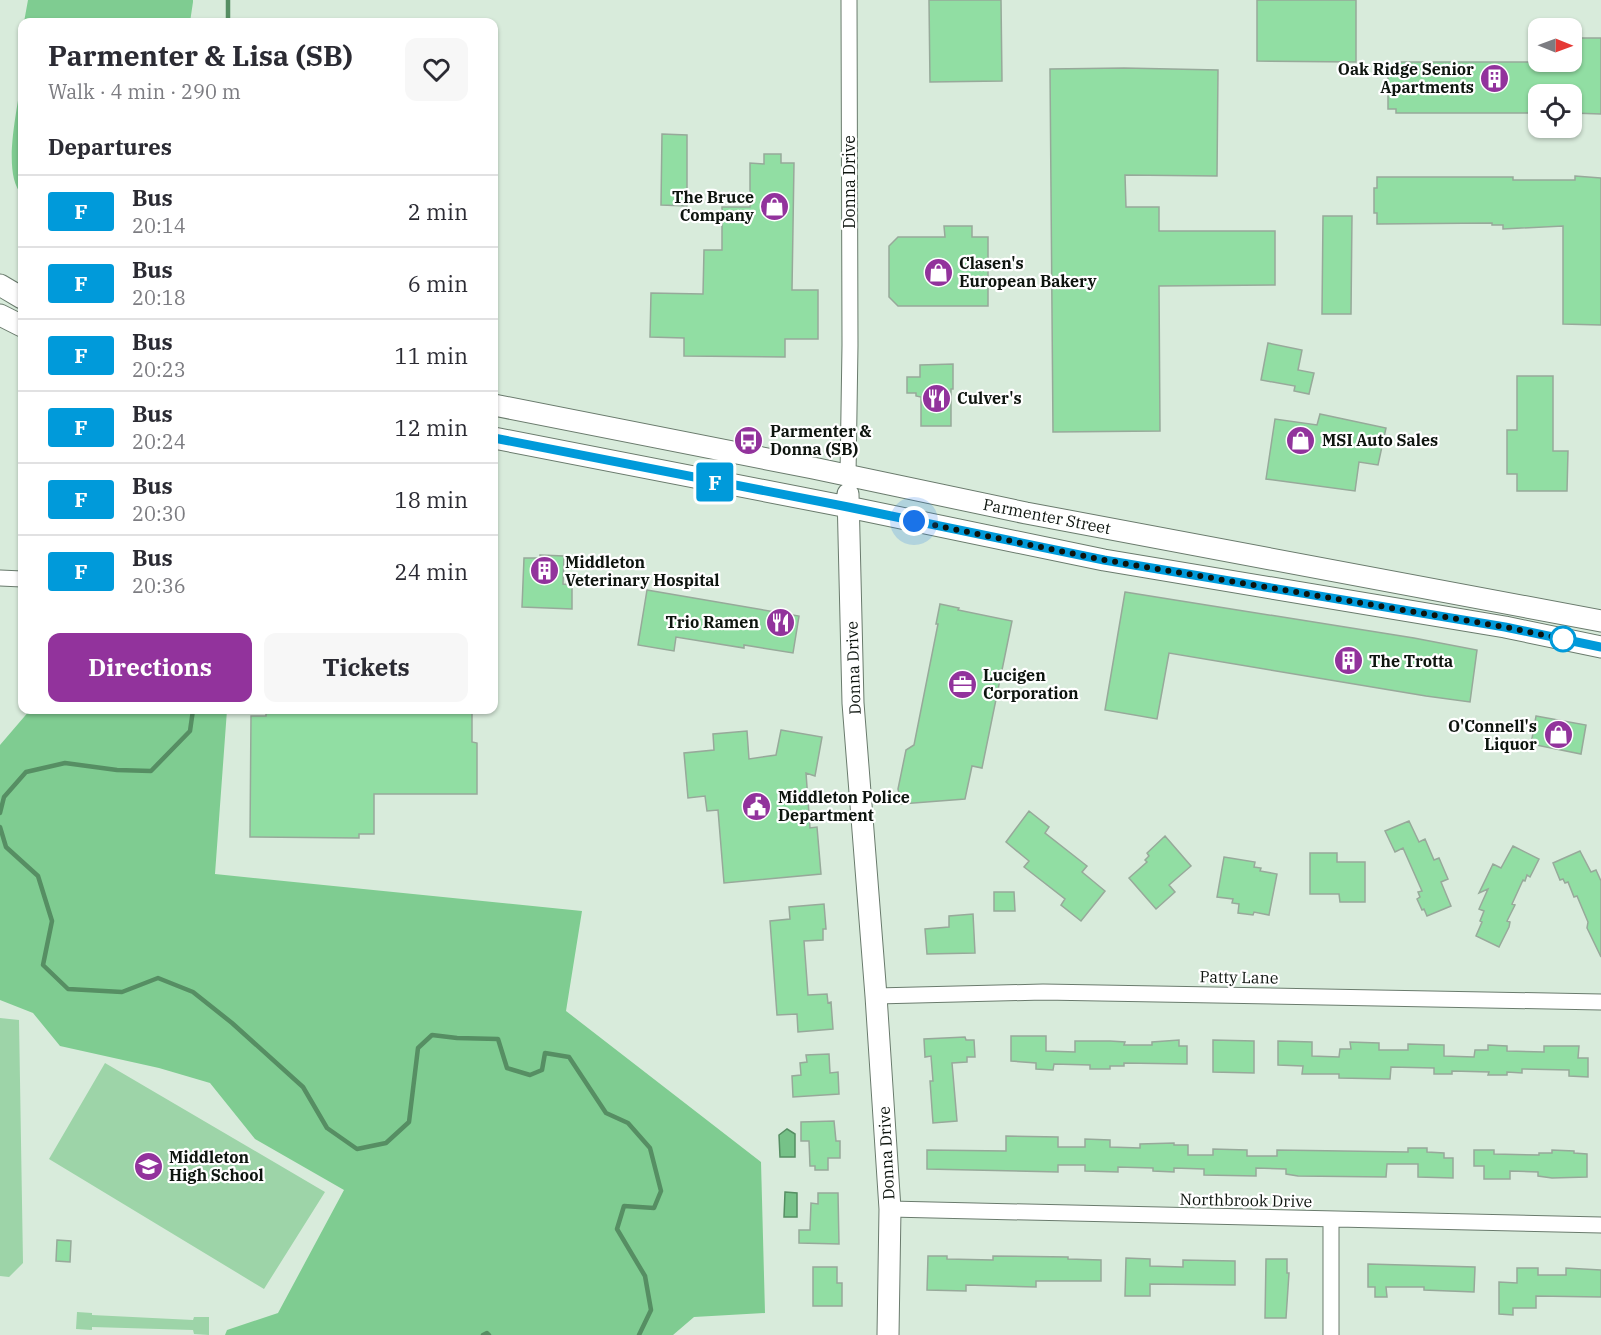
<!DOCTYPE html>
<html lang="en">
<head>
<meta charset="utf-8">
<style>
	:root { --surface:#fff; --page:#f7f7f7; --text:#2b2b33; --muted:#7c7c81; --line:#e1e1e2; --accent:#92339c }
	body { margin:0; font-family:"IBM Plex Serif",serif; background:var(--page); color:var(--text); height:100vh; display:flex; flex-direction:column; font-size:22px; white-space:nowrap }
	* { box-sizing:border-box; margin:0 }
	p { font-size:20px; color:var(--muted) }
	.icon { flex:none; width:33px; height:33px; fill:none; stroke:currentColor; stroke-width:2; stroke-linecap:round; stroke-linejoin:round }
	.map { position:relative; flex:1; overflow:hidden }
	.sheet { position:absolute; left:18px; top:18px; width:480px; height:696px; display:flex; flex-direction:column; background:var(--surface); border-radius:12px; box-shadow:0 2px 4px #0004 }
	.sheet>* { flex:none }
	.badge { padding:0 12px; border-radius:4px; font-size:21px; line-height:39px }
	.needle { width:39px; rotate:91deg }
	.fabs { position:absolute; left:1528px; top:18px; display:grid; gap:12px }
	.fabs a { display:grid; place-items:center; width:54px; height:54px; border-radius:12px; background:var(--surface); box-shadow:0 2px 4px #0004; font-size:30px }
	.you { position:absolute; width:30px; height:30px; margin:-15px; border:4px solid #fff; border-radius:50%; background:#1a73e8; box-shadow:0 0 0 9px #1a73e833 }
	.map>.badge { position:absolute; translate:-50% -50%; box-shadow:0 0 0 3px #fff }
	h2 { padding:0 30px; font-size:22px; line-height:54px }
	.round { display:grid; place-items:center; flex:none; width:63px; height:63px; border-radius:12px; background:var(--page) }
	.head { display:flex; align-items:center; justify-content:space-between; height:102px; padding:0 30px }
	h1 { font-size:28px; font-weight:800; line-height:45px }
	.primary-button { display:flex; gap:12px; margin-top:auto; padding:12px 30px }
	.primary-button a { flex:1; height:69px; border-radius:12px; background:var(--accent); color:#fff; font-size:24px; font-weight:800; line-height:69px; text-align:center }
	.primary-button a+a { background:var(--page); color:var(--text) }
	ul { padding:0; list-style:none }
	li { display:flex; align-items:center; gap:18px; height:72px; padding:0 30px; border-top:2px solid var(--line) }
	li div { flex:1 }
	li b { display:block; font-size:22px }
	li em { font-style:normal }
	li .badge { min-width:66px; font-weight:700; text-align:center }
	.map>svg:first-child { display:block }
	.green { fill:#9dd4a8 }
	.forest { fill:#7fcc91 }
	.water { fill:#76c288; stroke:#568e63; stroke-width:1.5 }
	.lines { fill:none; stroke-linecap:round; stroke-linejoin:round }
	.stream { stroke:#568e63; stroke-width:4.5 }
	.building { fill:#91dea3; stroke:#97a99a; stroke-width:1.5 }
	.street-casing { stroke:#6a7b6d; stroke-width:17 }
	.secondary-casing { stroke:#6a7b6d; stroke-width:23 }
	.street { stroke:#fff; stroke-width:15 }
	.secondary { stroke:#fff; stroke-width:21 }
	.line-casing { stroke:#fff; stroke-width:14 }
	.line { stroke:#009ada; stroke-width:9 }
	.walk { stroke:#0d140e; stroke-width:6; stroke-dasharray:0 10.8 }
	.stop-dot { fill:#fff; stroke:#009ada; stroke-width:3 }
	.labels { text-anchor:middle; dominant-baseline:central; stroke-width:4.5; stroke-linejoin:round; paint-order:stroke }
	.poi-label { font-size:16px; font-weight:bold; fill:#0d140e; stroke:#fff; text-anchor:start }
	.street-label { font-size:16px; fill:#0d140e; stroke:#fff }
</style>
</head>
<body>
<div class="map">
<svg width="1601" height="1335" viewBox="0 0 1601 1335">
	<rect width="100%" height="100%" fill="#d8ebdb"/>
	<path class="green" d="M0 1018 19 1020 23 1263 9 1277 0 1276Z
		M105 1063 325 1192 264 1289 49 1159Z
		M77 1312 92 1313V1315L193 1320 194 1317H209V1335L194 1334 193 1330 92 1327V1330L76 1329Z"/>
	<path class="forest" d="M28 0H193V2L190 22H24Z
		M22 28V195C0 171 20 103 22 71 23 57 20 42 22 28Z
		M30 710H227L215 874 582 911 566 1011 761 1162 765 1313 694 1317 673 1335H225L227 1330 278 1313 344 1190 255 1139 210 1083 159 1068 60 1046 33 1013 0 1000V745Z"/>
	<path class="water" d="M787 1129 795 1134V1157H780L779 1135Z
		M785 1192 797 1193V1217H784Z"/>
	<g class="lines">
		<path class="stream" d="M228 0V22
			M0 813 4 797 26 772 65 763 117 770 151 771 190 731 193 710
			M0 827 6 847 38 876 52 921 43 965 68 989 122 992 158 978 193 992 232 1023 303 1087 327 1128 357 1149 386 1143 409 1122 418 1048 432 1035 457 1038 498 1039 507 1068 530 1075 542 1070 545 1053 569 1057 606 1113 628 1123 650 1148 661 1191 654 1208 624 1206 617 1229 645 1276 651 1310 639 1335
			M483 1335 487 1333 489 1335"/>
	</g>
	<path class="building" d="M929 0H1001L1002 81 930 82Z
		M1257 0H1356V62L1257 61Z
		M1572 38H1601V114L1572 113V94H1539V113H1396V109H1388V70H1396V62H1572Z
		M1124 68 1218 70 1217 176 1125 175 1126 207H1159V231H1275V285L1159 286 1160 431 1053 432 1050 69Z
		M662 134 687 135V206L661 205Z
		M764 154H781V163H794L792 290H818V339H785V357L684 356V338L650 337 651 293 703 294 704 250H722V207H750V163L764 164Z
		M1575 176 1601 178V325L1563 324V226L1503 229V225H1492V223L1377 224V213H1374V188H1377V177H1513V180H1575Z
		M1323 216H1352L1351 314H1322Z
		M944 226H972V237H988V306H898L889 297V246L898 237H945Z
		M1268 343 1302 350 1298 370 1314 373 1309 394 1294 391 1295 386 1261 380Z
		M953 364V389H951V426H921V397L916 396V393H907V377H920V365Z
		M1517 376H1553V451H1568L1567 491H1517V474H1507V430H1517Z
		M1320 414 1386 428 1378 465 1359 462 1355 491 1266 479 1275 419 1317 425Z
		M540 555 564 556 563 584 572 585V609L522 607 524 558H540Z
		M647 590 799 616 793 653 744 645V648L676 637 674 651 638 645Z
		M1125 592 1414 638 1477 650 1470 702 1426 696 1169 653 1157 719 1105 710Z
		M940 604 959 608 958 610 1012 621 982 768 972 766 965 799 901 804 898 789 906 750 914 745 938 624H936Z
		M266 710H472V742L477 743V794H374V834H359V838L250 837 251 716H266Z
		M1536 716 1586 725 1581 754 1531 744Z
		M781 730 822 737 815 776 806 773 810 828 817 827 821 874 724 883 718 810 707 811 705 796 688 798 684 753 714 750 713 734 747 731 749 759 776 755Z
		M1029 811 1049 827 1045 833 1087 866 1082 872 1105 891 1081 921 1061 905 1065 899 1024 867 1029 861 1006 842Z
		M1409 821 1419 842 1425 839 1434 860 1439 858 1448 879 1441 882 1451 906 1427 916 1424 909 1422 910 1417 899 1420 897 1418 892 1422 891 1403 848 1395 852 1385 831Z
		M1165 836 1191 866 1169 885 1175 892 1156 909 1129 878 1147 862 1145 860 1149 856 1147 853Z
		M1513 846 1539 859 1530 877 1527 875 1525 881 1523 880 1512 904 1515 905 1507 921 1510 922 1509 927 1499 947 1476 936 1482 922 1480 921 1484 911 1479 909 1488 889 1479 893 1493 864 1501 868Z
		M1580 851 1591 872 1596 870 1601 881V957L1587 928 1588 922 1577 896 1574 897 1568 882 1565 883 1563 879 1560 880 1553 863Z
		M1310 853H1337V862H1365V902H1340L1339 894H1310Z
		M1224 857 1255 862 1254 867 1261 868 1260 871 1277 874 1269 915 1254 912 1253 915 1238 913 1239 904 1232 903 1233 899 1217 897Z
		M994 892H1014L1015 911H994Z
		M824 904 826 929H823V940L804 941 808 995 827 994 828 1003 831 1002 833 1029 798 1032 797 1014 777 1015 770 921 790 919 789 907Z
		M973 914 975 953 927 954 925 929 949 927V916Z
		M1011 1036H1046V1051L1075 1052V1041H1110L1125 1042 1124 1045H1152V1042L1179 1040V1046H1187V1064L1124 1063V1066H1110V1069H1090V1065L1054 1064 1053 1070 1036 1069V1063L1011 1061Z
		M965 1037 966 1040H974L975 1057H967V1062L952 1063 957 1121 933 1123 930 1081H933L931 1056 925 1057 924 1039Z
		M1213 1040 1254 1041V1073L1213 1072Z
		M1278 1041 1312 1042V1056L1339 1057 1340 1049H1351L1350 1042 1379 1043V1050H1408V1044L1444 1045V1056L1474 1057 1475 1050H1488V1045L1507 1046V1051L1544 1052V1046H1579L1578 1058H1588V1077L1569 1076V1070L1522 1069V1073L1507 1072V1075H1488L1489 1072 1452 1071V1074H1434V1068L1391 1067 1390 1079 1339 1078V1074H1302L1303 1066 1278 1065Z
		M829 1054 830 1073 838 1072 839 1094 793 1097 792 1076 801 1075 800 1063 807 1062 806 1055Z
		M834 1121 836 1141H840V1158H828V1170H815V1166H810L809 1141H801V1122Z
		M1006 1136 1058 1137V1147H1085V1139L1110 1140V1147L1140 1148V1144L1174 1143V1145H1188V1155H1213V1149L1247 1150V1156H1277V1150L1408 1152V1148H1427V1152L1444 1153V1158H1453V1178L1418 1177V1164H1387L1386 1177 1298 1176 1286 1174V1169L1256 1168V1176L1204 1175V1169L1174 1168V1172L1153 1171V1168L1118 1167V1172L1085 1171V1165H1058V1172L927 1169V1150L1006 1151Z
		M1474 1150H1494V1154L1539 1155V1153H1552V1150L1574 1151V1153L1587 1154V1177L1552 1178 1538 1176V1172L1510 1171V1179H1484V1166H1474Z
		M818 1193H838L839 1244 799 1243V1230H810L811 1203 818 1204Z
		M57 1240 71 1241 70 1262 56 1261Z
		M928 1256H947V1259L993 1260V1256L1068 1257V1259L1101 1260V1281H1036V1287L966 1285V1291L927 1290Z
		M1126 1258 1150 1259V1266L1183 1267V1260L1235 1261V1285L1150 1284V1296H1125Z
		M1266 1259H1287V1273H1289L1286 1318H1265Z
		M1368 1264 1475 1267 1474 1292 1424 1290V1287H1386L1387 1297H1375V1287H1368Z
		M813 1267H837V1283H842V1306H813Z
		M1517 1268H1538V1275H1566V1268L1601 1270V1297L1536 1296V1308H1513V1315L1499 1314V1282L1517 1283Z"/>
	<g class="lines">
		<defs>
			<path id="street" d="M848 475 850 345 849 0
				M0 578 22 579
				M876 996 1043 992 1601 1002
				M890 1209 1601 1225
				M1331 1335V1220"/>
			<path id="secondary" d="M0 285 22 298
				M0 315 22 326
				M494 405 813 468 1026 513 1601 621
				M494 438 848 507 1104 560 1505 627 1601 647
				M848 494 853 703 876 996 890 1209 888 1335"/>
		</defs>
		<use href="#street" class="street-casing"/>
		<use href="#secondary" class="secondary-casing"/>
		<use href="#street" class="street"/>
		<use href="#secondary" class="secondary"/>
	</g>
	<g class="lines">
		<defs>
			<path id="line" d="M494 438 848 507 1104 560 1505 627 1601 647"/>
		</defs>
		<use href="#line" class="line-casing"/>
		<use href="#line" class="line"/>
		<path class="walk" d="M914 521 1104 560 1505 627 1563 639"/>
	</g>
	<defs>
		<symbol id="building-disc" viewBox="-11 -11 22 22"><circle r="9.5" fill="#92339c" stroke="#fff"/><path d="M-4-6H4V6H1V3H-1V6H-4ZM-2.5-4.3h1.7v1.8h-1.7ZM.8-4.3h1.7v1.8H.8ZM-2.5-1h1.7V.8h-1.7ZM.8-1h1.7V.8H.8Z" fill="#fff"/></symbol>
		<symbol id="shop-disc" viewBox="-11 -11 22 22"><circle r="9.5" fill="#92339c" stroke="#fff"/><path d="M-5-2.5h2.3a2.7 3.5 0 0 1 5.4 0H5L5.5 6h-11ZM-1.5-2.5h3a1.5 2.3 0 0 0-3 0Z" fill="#fff"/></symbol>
		<symbol id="restaurant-disc" viewBox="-11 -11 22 22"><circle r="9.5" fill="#92339c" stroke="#fff"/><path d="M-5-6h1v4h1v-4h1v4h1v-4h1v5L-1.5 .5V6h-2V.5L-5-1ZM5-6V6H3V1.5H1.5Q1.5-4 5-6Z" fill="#fff"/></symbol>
		<symbol id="bus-disc" viewBox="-11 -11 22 22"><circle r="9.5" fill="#92339c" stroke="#fff"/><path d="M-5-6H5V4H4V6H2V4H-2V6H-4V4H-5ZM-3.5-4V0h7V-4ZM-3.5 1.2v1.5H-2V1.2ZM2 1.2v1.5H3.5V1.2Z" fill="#fff"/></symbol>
		<symbol id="office-disc" viewBox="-11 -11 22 22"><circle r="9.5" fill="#92339c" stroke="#fff"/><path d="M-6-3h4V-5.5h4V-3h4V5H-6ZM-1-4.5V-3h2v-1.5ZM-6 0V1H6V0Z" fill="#fff"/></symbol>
		<symbol id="civic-disc" viewBox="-11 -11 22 22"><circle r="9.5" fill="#92339c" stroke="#fff"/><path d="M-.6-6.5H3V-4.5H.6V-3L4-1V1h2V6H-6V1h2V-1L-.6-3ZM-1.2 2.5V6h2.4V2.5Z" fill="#fff"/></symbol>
		<symbol id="school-disc" viewBox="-11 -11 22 22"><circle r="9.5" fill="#92339c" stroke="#fff"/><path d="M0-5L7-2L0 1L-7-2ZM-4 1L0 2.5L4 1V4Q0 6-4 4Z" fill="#fff"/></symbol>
	</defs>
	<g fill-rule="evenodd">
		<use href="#building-disc" x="1478" y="62" width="33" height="33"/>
		<use href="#shop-disc" x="758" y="190" width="33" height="33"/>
		<use href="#shop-disc" x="922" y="256" width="33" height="33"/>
		<use href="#restaurant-disc" x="920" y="382" width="33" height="33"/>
		<use href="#bus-disc" x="732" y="424" width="33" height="33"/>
		<use href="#shop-disc" x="1284" y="424" width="33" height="33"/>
		<use href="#building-disc" x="528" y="554" width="33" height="33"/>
		<use href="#restaurant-disc" x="764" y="606" width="33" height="33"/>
		<use href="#building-disc" x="1332" y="644" width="33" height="33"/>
		<use href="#office-disc" x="946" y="668" width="33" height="33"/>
		<use href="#shop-disc" x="1542" y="718" width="33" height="33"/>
		<use href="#civic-disc" x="740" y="790" width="33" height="33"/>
		<use href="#school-disc" x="132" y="1150" width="33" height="33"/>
	</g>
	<circle class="stop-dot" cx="1563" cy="639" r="12"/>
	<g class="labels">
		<g class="poi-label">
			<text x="1474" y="69" text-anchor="end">Oak Ridge Senior<tspan x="1474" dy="18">Apartments</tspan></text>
			<text x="754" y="197" text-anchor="end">The Bruce<tspan x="754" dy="18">Company</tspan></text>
			<text x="959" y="263">Clasen's<tspan x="959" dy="18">European Bakery</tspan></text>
			<text x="957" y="398">Culver's</text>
			<text x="770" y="431">Parmenter &amp;<tspan x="770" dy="18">Donna (SB)</tspan></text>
			<text x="1322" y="440">MSI Auto Sales</text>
			<text x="565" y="562">Middleton<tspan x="565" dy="18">Veterinary Hospital</tspan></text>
			<text x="759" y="622" text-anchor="end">Trio Ramen</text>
			<text x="1369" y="661">The Trotta</text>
			<text x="983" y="675">Lucigen<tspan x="983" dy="18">Corporation</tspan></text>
			<text x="1537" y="726" text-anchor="end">O'Connell's<tspan x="1537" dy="18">Liquor</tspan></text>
			<text x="778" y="797">Middleton Police<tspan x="778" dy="18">Department</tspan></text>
			<text x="169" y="1157">Middleton<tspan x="169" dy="18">High School</tspan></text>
		</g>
		<g class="street-label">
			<text transform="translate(849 182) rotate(-90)">Donna Drive</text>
			<text transform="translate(1047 516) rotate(11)">Parmenter Street</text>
			<text transform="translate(853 668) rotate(-92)">Donna Drive</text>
			<text transform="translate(1239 977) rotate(1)">Patty Lane</text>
			<text transform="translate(886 1153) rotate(-93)">Donna Drive</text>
			<text transform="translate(1246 1200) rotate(1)">Northbrook Drive</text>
		</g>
	</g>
</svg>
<div class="fabs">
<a><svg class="needle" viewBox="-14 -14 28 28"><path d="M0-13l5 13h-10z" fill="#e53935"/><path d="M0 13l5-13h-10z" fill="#7c7c81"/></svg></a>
<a><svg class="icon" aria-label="locate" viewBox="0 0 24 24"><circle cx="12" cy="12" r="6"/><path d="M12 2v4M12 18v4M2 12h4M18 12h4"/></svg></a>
</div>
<div class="you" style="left:914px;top:521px"></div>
<b class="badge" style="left:715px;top:482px;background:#009ada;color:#fff">F</b>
<section class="sheet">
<div class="head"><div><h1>Parmenter &amp; Lisa (SB)</h1><p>Walk · 4 min · 290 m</p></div><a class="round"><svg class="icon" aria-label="heart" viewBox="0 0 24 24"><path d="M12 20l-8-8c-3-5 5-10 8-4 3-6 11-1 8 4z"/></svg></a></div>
<h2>Departures</h2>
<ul>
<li><span class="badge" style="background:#009ada;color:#fff">F</span><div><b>Bus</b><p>20:14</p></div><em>2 min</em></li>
<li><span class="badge" style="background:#009ada;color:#fff">F</span><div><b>Bus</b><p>20:18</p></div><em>6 min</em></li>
<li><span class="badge" style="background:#009ada;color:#fff">F</span><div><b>Bus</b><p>20:23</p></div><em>11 min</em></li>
<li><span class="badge" style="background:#009ada;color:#fff">F</span><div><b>Bus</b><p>20:24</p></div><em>12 min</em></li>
<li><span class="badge" style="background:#009ada;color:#fff">F</span><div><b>Bus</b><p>20:30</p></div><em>18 min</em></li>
<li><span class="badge" style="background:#009ada;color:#fff">F</span><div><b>Bus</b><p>20:36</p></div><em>24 min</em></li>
</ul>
<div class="primary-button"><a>Directions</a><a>Tickets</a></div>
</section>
</div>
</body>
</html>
